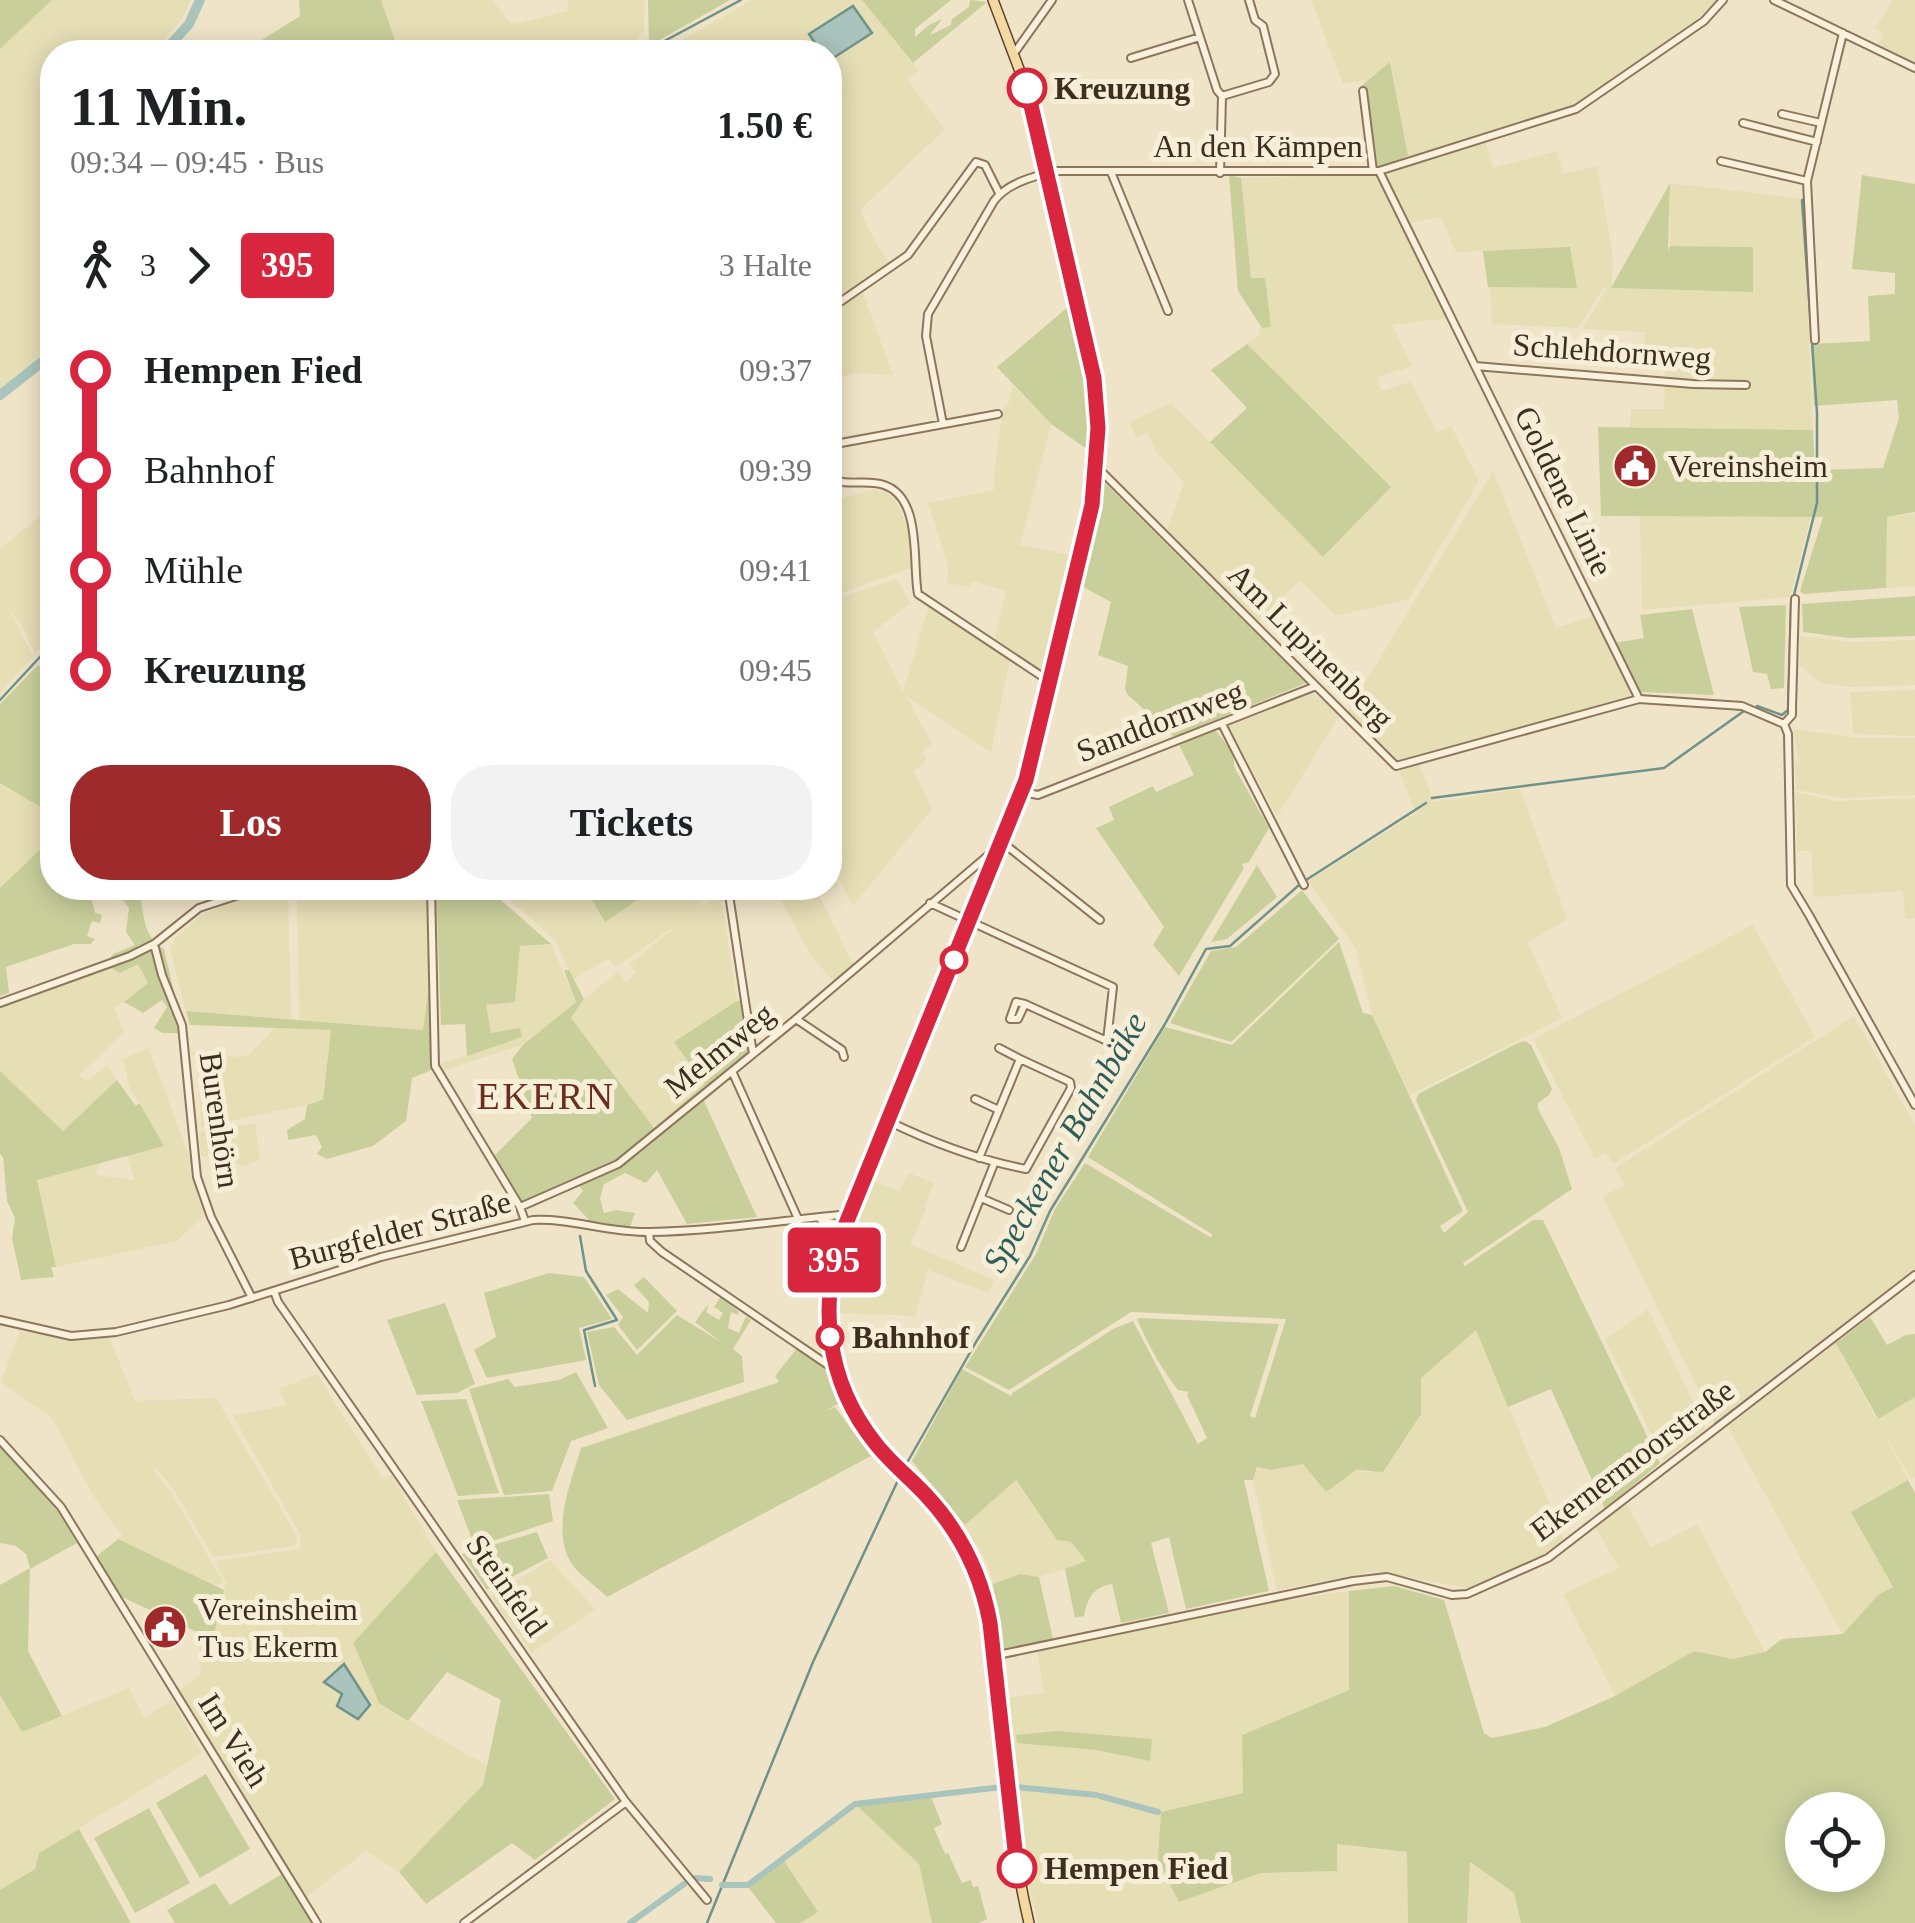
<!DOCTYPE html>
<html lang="de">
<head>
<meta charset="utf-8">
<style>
	:root { --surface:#fff; --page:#f2f2f2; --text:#202124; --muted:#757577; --accent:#9e2a2b }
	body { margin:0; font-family:Georgia,serif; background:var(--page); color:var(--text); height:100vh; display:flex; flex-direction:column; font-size:38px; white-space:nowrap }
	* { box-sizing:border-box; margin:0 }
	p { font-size:32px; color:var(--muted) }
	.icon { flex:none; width:55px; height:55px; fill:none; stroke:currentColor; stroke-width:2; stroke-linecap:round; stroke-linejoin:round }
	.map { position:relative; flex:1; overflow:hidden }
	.panel { position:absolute; left:40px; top:40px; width:802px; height:860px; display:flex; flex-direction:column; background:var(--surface); border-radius:40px; box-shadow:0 5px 25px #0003 }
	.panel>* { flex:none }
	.badge { padding:0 20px; border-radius:8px; font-size:35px; line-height:65px }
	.buttons { position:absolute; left:1785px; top:1792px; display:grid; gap:20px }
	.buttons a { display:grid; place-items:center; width:100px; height:100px; border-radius:50%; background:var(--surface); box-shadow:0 5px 25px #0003; font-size:50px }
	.map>.badge { position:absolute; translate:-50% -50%; box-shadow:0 0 0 5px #fff }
	.legs { display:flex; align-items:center; gap:15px; height:110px; padding:0 30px; font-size:32px }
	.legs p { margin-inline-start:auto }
	.overview { display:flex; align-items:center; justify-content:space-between; height:170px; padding:0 30px }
	h1 { font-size:55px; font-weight:700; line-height:75px }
	.button { display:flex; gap:20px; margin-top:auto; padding:20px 30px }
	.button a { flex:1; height:115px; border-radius:40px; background:var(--accent); color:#fff; font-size:40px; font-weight:700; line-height:115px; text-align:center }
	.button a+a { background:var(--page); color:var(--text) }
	ul { padding:0 30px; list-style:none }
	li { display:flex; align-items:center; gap:35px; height:100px; font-size:38px }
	li i { display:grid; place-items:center; width:15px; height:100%; margin:0 12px; background:currentColor }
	li i::after { content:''; width:25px; height:25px; margin:-12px; border:8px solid; border-radius:50%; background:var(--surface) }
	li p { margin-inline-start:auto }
	li:first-child i { background:linear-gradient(#0000 50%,currentColor 0) }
	li:last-child i { background:linear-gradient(currentColor 50%,#0000 0) }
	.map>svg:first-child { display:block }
	.farmland { fill:#e6deb5 }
	.green { fill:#c9cf9b; fill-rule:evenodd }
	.water { fill:#a9c4bc; stroke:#6f938a; stroke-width:2.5 }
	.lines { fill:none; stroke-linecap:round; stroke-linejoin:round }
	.stream { stroke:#6f938a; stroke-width:2.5 }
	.canal { stroke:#a9c4bc; stroke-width:6 }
	.river { stroke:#a9c4bc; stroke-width:10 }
	.minor-casing { stroke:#8d765c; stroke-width:10 }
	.major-casing { stroke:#5b4430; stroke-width:12 }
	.minor { stroke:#faf1dc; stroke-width:6 }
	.major { stroke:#f3d9a0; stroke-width:9 }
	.line-1-casing { stroke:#fff; stroke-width:22 }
	.line-1 { stroke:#d7263d; stroke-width:15 }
	.stop-1-dot { fill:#fff; stroke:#d7263d; stroke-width:5 }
	.labels { text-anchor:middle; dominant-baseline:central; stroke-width:10; stroke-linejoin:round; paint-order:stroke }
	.stop-label { font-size:32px; font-weight:bold; fill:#3d2e20; stroke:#f7eed8; text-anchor:start }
	.street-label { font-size:32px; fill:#3d2e20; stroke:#f7eed8 }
	.poi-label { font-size:32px; fill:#3d2e20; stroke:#f7eed8; text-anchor:start }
	.water-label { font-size:35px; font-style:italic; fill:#2f5d5a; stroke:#f7eed8 }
	.quarter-label { font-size:38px; letter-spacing:2.5px; fill:#6b2e1e; stroke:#f7eed8 }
</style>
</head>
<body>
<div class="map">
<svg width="1915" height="1923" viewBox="0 0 1915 1923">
	<rect width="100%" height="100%" fill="#f0e4c8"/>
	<path class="farmland" d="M52 0H191L182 19 153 52H52V164L41 190 42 206 52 237V347L0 388V49Z
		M381 0H492L510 22 516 24 567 11 568 0H645L644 30 626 52H399Z
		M752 0H862L918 70 907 80 945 129 860 210 880 250 892 265 844 295 830 275V52H661Z
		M1311 0H1716L1695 21 1571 108 1483 133 1493 168 1557 151 1563 174 1597 166 1613 256 1612 288 1753 292V247L1670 246V183L1803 199 1813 430 1630 427 1631 409H1664L1666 352 1644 350 1645 332 1582 329 1607 288H1603L1578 328 1492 324 1490 287 1577 288 1570 248 1456 252 1441 217 1408 223 1385 175 1468 148 1466 140 1408 156 1391 63 1366 80 1343 84Z
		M1893 0H1915V67L1876 49 1883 34 1875 28Z
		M1375 174 1448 318 1392 325 1412 366 1377 377 1381 391 1411 382 1437 432 1451 426 1479 481 1409 599 1336 616 1300 581 1257 623 1172 539 1167 531 1184 482 1157 453 1147 433 1136 437 1129 422 1171 403 1324 557 1390 487 1247 344 1260 335 1258 331 1262 328 1271 327 1251 279 1241 178Z
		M863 293 893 375 855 373 830 380V313Z
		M1013 386 1051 424 1020 545 1077 556 1047 673H1041L994 641 1006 591 972 581 970 587 947 583 948 565 928 503 994 490V473L1003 409 1008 405Z
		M1493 471 1556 628 1594 616 1631 690 1629 699 1397 762 1347 713Z
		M875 489 886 492 894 498 902 514 910 533 913 563 911 568 830 597V502Z
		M1915 514V586L1886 588 1887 517Z
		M40 516 52 544V637L35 654 23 628 7 606 33 656 0 693V549Z
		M1640 516 1811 517 1790 597 1642 610Z
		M897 579 910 603 873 632 903 692 929 605 1010 659 991 752 906 696 932 744 922 751 927 758 914 772 932 809 853 906 830 861V601Z
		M1800 636 1854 642 1915 640V685L1851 687 1821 683 1800 666Z
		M1915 690V736L1853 734 1850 692Z
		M1312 692 1340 715 1277 816 1229 726Z
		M1794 729 1859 738H1915V795L1843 798 1796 790 1795 761H1798Z
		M1419 763 1434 802 1520 789 1567 919 1528 943 1562 1018 1410 1095 1372 1015 1356 949 1308 881 1416 813 1399 770Z
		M0 783 52 814V838L0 888Z
		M1796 792 1836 801 1915 798V918L1905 919 1903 891 1813 897 1812 851H1797Z
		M830 872 838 887 819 895 853 964 833 981 811 956 775 888H830Z
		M288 888 291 1019 186 1011 170 949 175 938 201 915 226 904Z
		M297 888H431L433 993H428L424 1030 299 1020Z
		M496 888H585L605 921 655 888H690L703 906 721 894 737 1001 729 1008 706 1084 654 1128 571 1018 584 999 618 972 626 982 636 972 630 964 684 920 615 967 608 958 573 980 556 941Z
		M1753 925 1815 1037 1613 1164 1606 1153 1595 1159 1533 1039Z
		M551 944 576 1002 523 1045 441 1071 438 1064 521 1037 491 1034 485 1005 515 1002 520 946Z
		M138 964 148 983 134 997 114 1007 124 1033 79 1075 87 1081 108 1065 117 1080 63 1131 0 1071V1003L105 965Z
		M1854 1016 1915 1126V1269L1714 1422 1603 1197 1625 1184 1615 1168Z
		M275 1028 331 1030 323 1101 201 1127 198 1060 190 1051 239 1057 248 1055Z
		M149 1048 191 1161 189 1169 204 1216 176 1241 56 1267 37 1180 101 1162 95 1175 135 1180 127 1155 163 1145 129 1086 123 1059Z
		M255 1123 260 1159 246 1166 201 1156 199 1132Z
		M909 1173 934 1183 924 1207 926 1209 910 1244 994 1280 989 1293 928 1270 915 1316 839 1313 845 1253 872 1180 899 1191Z
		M1648 1309 1706 1428 1664 1461 1605 1339Z
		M1477 1329 1564 1540 1539 1557 1468 1588 1375 1571 1277 1590 1253 1480 1257 1467 1272 1470 1303 1464 1370 1473 1420 1414 1421 1378Z
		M20 1331 71 1340 109 1337 135 1401 216 1398 297 1536 295 1546 213 1557 175 1491 156 1468 153 1470 170 1491 224 1583 210 1585 118 1539 122 1535 92 1494 54 1420 1 1382Z
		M1836 1343 1876 1419 1915 1397V1477L1911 1479 1880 1426 1908 1480 1852 1512 1893 1587 1879 1594 1843 1635 1728 1427Z
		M317 1374 383 1479 391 1475 436 1552 353 1644 379 1703 487 1766 483 1785 399 1872 366 1851 305 1898 178 1691 201 1674 199 1633H214L226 1583 215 1561 300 1549 301 1536 233 1416 286 1405 279 1389Z
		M1015 1480 1057 1540 1071 1542 1087 1562 1039 1577 1020 1574 993 1584 987 1563 965 1525Z
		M1626 1503 1651 1548 1697 1524 1765 1652 1733 1659 1694 1651 1615 1696 1563 1594 1619 1568 1596 1528Z
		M550 1560 595 1609 532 1653 490 1596Z
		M1349 1591V1690L1242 1735 1243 1793 1161 1812 1180 1901 1261 1873 1336 1871 1337 1844 1408 1852V1923H1038L1026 1875 1006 1698 1044 1693 1037 1650 1238 1608Z
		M129 1688 144 1718 172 1700 202 1753 39 1853 35 1869 0 1890V1695L22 1732Z
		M856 1805 919 1864 932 1923H800L817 1911 784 1861Z
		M1469 1862 1514 1893 1521 1923H1467Z"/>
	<path class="green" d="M0 0H52L0 49Z
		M299 0H381L399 52H243L300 16Z
		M648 0H730L649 46Z
		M862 0H951L915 29V37L929 25 942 19 930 35 951 25 952 19 969 7 970 0 987 2 913 63Z
		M1390 62 1408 156 1373 171 1362 85Z
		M1229 175 1241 178 1251 278H1265L1271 327 1262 328 1238 291Z
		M1862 175 1915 184V512L1887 517 1886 588 1803 594 1800 591 1823 517 1601 516 1598 427 1813 430 1815 470 1883 468 1899 418 1897 400 1814 406 1811 344 1870 341 1868 296 1895 294V273L1852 269Z
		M1670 183 1668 252 1670 246 1753 247V292L1611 288Z
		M1570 247 1577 288 1488 287 1483 251Z
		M1075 301 1090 387 1094 454 1051 424 997 367Z
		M1247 344 1391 487 1323 557 1210 442 1247 408 1211 370Z
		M1104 482 1306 683 1174 737 1127 694 1125 688 1128 666 1098 655 1111 602 1083 587Z
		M1915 596V636L1848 638 1803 632 1802 604Z
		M1786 605 1784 688 1771 689 1767 674 1753 672 1739 607Z
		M1692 609 1714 695 1640 692 1614 643 1644 638 1640 615Z
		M45 662 52 670V814L0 783V704L38 665 49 677Z
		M1215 730 1234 753V767L1269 828 1249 862 1242 864 1244 868 1179 976 1153 945 1164 927 1096 828 1114 820 1109 807 1153 786 1156 792 1194 775 1179 745Z
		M52 838V888H102L106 893 102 897 99 892 91 897 95 913 102 915 100 923 92 921 87 936 95 939 91 944H74L6 967 9 993 0 996V888Z
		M1257 865 1277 897 1227 939 1211 942Z
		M113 888H150L141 901C144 920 146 939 164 949L182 1025 178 1033H162L154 1028 167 1007 162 1000 143 1013 124 1002 148 983 138 964 120 973 105 965 113 954 135 945 126 932 129 908Z
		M436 888H496L494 894 551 944 520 946 515 1002 486 1005 491 1033 520 1028 522 1037 467 1056 465 1024 441 1025Z
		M585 888H591L595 894 604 888H655L605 922Z
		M1302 890 1339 939 1231 1042 1170 1023 1211 951 1236 947Z
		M1339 942 1363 1013 1372 1015 1463 1211 1440 1226 1444 1233 1468 1212 1416 1101 1418 1094 1518 1043 1525 1041 1531 1045 1552 1089 1549 1095 1538 1103V1109L1559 1148 1572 1189 1463 1263 1465 1266 1533 1220H1543L1660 1463 1605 1509 1551 1389 1508 1407 1476 1330 1421 1378V1414L1383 1472 1356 1470 1326 1492 1303 1464 1271 1470 1257 1467 1253 1480H1244L1269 1591 1186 1609 1169 1537 1151 1543 1169 1613 1121 1623 1112 1584C1092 1588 1088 1598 1084 1616L1075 1618 1065 1569 1086 1561 1071 1542 1057 1540 1016 1480 965 1525 912 1461 962 1369 1013 1397 1011 1394 1115 1328 1133 1321 1198 1444 1207 1438 1187 1395 1189 1392 1178 1390C1161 1369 1148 1344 1137 1319L1140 1318 1279 1324 1250 1416 1255 1418 1286 1319 1131 1312 1009 1390 965 1367 1036 1254 1055 1209 1085 1163 1210 1237 1213 1235 1088 1157 1165 1027 1232 1045Z
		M564 970H569L584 999 571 1018 654 1128 705 1084 674 1042 737 1001 743 1000 753 1060 704 1101 757 1217 687 1224 657 1170 646 1183 625 1173 604 1184 600 1198 604 1213 616 1210 635 1213 630 1227 590 1221 573 1203 583 1191 573 1178 520 1202 494 1156 532 1118 512 1059 523 1045 576 1002Z
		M428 992 433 993 435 1066 439 1072 435 1074 432 1070 412 1078 406 1121 373 1146 327 1159 317 1154 322 1147 316 1135 288 1140 287 1130 305 1119 307 1105 323 1100 331 1030 190 1025 186 1011 423 1030Z
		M0 1071 63 1131 117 1080 135 1105 140 1104 164 1146 37 1180 56 1267H51L54 1277 21 1280 12 1238 15 1218 7 1201 3 1157 0 1154Z
		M549 1273 584 1277 612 1319 579 1328 586 1360 487 1378 474 1350 496 1337 484 1293Z
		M644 1277 677 1311 637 1350 618 1325 623 1317 606 1295 618 1289 648 1313 649 1302 634 1285Z
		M721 1296 739 1312 737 1315 731 1312 728 1328 739 1333 746 1316 751 1320 733 1349 742 1356 744 1382 627 1420 599 1385 587 1332 614 1327 637 1355 677 1315 721 1342 695 1322 709 1303 706 1312 719 1320 723 1313 714 1307Z
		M445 1303 475 1384 457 1393 417 1395 387 1320Z
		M1870 1317 1887 1345 1906 1335 1915 1334V1397L1878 1419 1836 1343Z
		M798 1347 828 1367 838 1404 825 1411 835 1407 871 1456 607 1597C597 1587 580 1576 572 1564 550 1531 571 1482 581 1448L779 1382 775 1376Z
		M576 1372 608 1428 571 1441 552 1491 504 1495 469 1389 508 1379 515 1387 559 1380Z
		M466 1399 499 1493 458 1496 421 1401Z
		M0 1446 54 1505 77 1543 30 1569 28 1651 62 1716 22 1732 0 1695V1585L30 1568 26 1554 16 1546 0 1543Z
		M1908 1480 1915 1493V1923H1521L1514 1893 1470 1862 1467 1923H1408L1407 1852 1337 1844V1871L1261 1873 1179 1902 1158 1860 1161 1812 1243 1793 1242 1735 1349 1690V1591L1394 1586 1444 1600 1484 1733 1492 1738 1545 1727 1615 1696 1694 1651 1733 1659 1765 1652 1782 1639 1843 1634 1879 1594 1893 1587 1851 1512ZM1802 1810H1868V1875H1802Z
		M549 1494 553 1521 475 1547 457 1500Z
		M537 1532 548 1558 487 1590 462 1554Z
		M118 1539 224 1590 214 1634 199 1633 120 1596 96 1557Z
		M436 1552 615 1799 535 1860 512 1843 426 1904 399 1872 483 1785 501 1700 447 1672 408 1721 379 1703 353 1643Z
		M1020 1574 1039 1577 1053 1639 1005 1649 1001 1648 993 1584Z
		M1057 1731 1152 1739 1150 1761 1097 1750 1017 1743 1016 1735Z
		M206 1774 250 1849 200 1878 156 1803Z
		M931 1797 942 1824 934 1828 945 1854 948 1853 962 1883 971 1880 973 1887 978 1886 987 1919 979 1923H932L919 1864 856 1805Z
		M149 1808 190 1883 135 1913 94 1838Z
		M79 1829 131 1923H0V1890L35 1869 39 1853Z
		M784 1861 818 1912 800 1923H776L748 1887Z
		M282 1874 312 1923H175L167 1910 215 1883 230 1905Z"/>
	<path class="water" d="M853 6 872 33 830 60V52H821L809 34Z
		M344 1664 370 1705 358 1719 337 1706 342 1694 324 1682Z"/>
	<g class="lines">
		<path class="stream" d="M644 52 741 0
			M1794 595 1817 503V413L1802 200
			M0 700 52 644
			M1757 706 1782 715 1788 710 1791 603
			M1432 798 1664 768 1744 711
			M1306 880 1426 803
			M580 1236 586 1271 617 1320 584 1330 595 1386
			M1715 1424 1915 1271
			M908 1461 976 1342 1030 1256 1050 1211 1165 1024 1206 949 1230 946 1299 885
			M707 1923 813 1662 900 1476"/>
		<path class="canal" d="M1015 1787 1096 1795
			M1100 1796 1158 1812
			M695 1878 710 1879
			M722 1885H748L855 1804 1002 1787
			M630 1923 684 1884"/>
		<path class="river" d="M164 52 189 24 200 0
			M52 171 46 207 52 226
			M0 395 52 354"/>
		<defs>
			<path id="minor" d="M1188 0 1217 90 1222 96 1220 173
				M1774 0 1915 68
				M1015 52 1052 0
				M1131 58 1200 37
				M1363 91 1373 171
				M1222 96 1269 82 1275 74 1263 26 1255 20 1249 0
				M1782 114 1821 123
				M1743 123 1817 142
				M1721 161 1807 181
				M1379 171 1639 699
				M1111 172 1168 311
				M830 309 908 255 976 162 985 165 999 193
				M1815 340 1807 181 1843 33
				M1475 366 1693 384 1746 385
				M943 424 926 336 928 314 994 201C1007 183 1035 176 1055 171H1379L1576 109 1704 21 1723 0
				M830 445 998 414
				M1096 471H1101L1396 766 1639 699 1742 706 1784 724 1788 734 1791 885 1809 915 1915 1105
				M830 478C847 487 866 479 884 485 923 498 912 565 918 594L1049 681
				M1222 724 1304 885
				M1784 724 1792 715V708L1795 599
				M1022 792 1038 795 1316 686
				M1002 842 1100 920
				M431 888 435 1066 520 1207 525 1221
				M728 888 753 1054
				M930 903 1113 987 1107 1041 1025 1004 1016 1002 1010 1019H1018L1025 1004
				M154 944 162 975 182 1025 197 1177 211 1217 252 1298
				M0 1003 130 956 154 944 199 908 260 888
				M796 1019 842 1050 844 1057
				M999 1048 1020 1059
				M732 1071 799 1221
				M975 1099 999 1110
				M888 1121C933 1143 979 1160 1026 1169L1071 1088 1070 1082 1020 1059 979 1158
				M981 1198 1009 1210
				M520 1207 618 1164 796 1019 992 852
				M821 1220 845 1226
				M649 1232 650 1241 662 1252 828 1365 835 1366
				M961 1247 994 1164
				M274 1291 278 1302 626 1802 707 1900
				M0 1320 71 1336 116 1332 229 1305 381 1257 533 1220C572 1218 609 1233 649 1232 716 1231 783 1220 850 1214
				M0 1440 61 1507 317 1923
				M993 1656 1353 1581 1387 1577 1452 1595 1467 1594 1548 1558 1915 1275
				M464 1923 626 1802"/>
			<path id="major" d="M993 0 1027 90 1089 343 1098 428 1092 505 1022 792 845 1226C815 1307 826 1395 888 1458 921 1491 954 1521 973 1564 992 1608 994 1658 999 1705 1006 1779 1012 1851 1029 1923"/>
		</defs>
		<use href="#minor" class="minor-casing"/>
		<use href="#major" class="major-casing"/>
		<use href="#minor" class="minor"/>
		<use href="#major" class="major"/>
	</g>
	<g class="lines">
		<defs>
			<path id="line-1" d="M1017 1868 990 1623C981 1573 960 1531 925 1494 909 1477 890 1462 876 1444 825 1381 817 1301 845 1226L1026 780 1092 505 1098 428 1094 378 1027 88"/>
		</defs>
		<use href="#line-1" class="line-1-casing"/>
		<use href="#line-1" class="line-1"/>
	</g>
	<defs>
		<symbol id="civic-disc" viewBox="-11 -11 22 22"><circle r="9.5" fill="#9e2a2b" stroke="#f7eed8"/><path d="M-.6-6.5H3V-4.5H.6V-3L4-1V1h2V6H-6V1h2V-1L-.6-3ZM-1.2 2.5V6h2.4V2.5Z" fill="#fff"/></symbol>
	</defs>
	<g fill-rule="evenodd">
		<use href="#civic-disc" x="1610" y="441" width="50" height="50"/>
		<use href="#civic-disc" x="140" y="1602" width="50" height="50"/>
	</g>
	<g class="stop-1-dot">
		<circle cx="1027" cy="88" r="18"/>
		<circle cx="954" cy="960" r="12"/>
		<circle cx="830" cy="1337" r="12"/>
		<circle cx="1017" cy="1868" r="18"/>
	</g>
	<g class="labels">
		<g class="stop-label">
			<text x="1054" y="88">Kreuzung</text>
			<text x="852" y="1337">Bahnhof</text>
			<text x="1044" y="1868">Hempen Fied</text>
		</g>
		<g class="street-label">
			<text x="1258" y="146">An den Kämpen</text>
			<text transform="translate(1612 351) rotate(4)">Schlehdornweg</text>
			<text transform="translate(1564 491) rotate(64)">Goldene Linie</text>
			<text transform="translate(1311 646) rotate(45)">Am Lupinenberg</text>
			<text transform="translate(1160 721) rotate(-21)">Sanddornweg</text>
			<text transform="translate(719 1050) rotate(-39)">Melmweg</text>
			<text transform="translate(220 1120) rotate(82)">Burenhörn</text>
			<text transform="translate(400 1230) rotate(-15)">Burgfelder Straße</text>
			<text transform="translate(1632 1460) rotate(-37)">Ekernermoorstraße</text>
			<text transform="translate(507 1585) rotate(55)">Steinfeld</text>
			<text transform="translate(234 1740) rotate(58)">Im Vieh</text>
		</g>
		<g class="poi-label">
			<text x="1668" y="466">Vereinsheim</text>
			<text x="198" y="1609">Vereinsheim<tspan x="198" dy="37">Tus Ekerm</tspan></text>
		</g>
		<g class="water-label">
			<text transform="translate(1065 1142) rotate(-60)">Speckener Bahnbäke</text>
		</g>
		<g class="quarter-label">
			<text x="546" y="1096">EKERN</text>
		</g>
	</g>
</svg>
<div class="buttons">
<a><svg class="icon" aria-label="locate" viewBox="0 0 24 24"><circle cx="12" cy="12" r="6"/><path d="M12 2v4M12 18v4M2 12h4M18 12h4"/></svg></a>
</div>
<b class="badge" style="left:834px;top:1260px;background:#d7263d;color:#fff">395</b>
<section class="panel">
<div class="overview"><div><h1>11 Min.</h1><p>09:34 – 09:45 · Bus</p></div><b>1.50 €</b></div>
<div class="legs"><svg class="icon" aria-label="walk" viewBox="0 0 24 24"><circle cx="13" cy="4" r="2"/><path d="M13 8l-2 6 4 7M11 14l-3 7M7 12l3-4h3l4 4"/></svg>3<svg class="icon" aria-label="forward" viewBox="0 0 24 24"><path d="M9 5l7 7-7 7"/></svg><b class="badge" style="background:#d7263d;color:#fff">395</b><p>3 Halte</p></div>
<ul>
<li><i style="color:#d7263d"></i><b>Hempen Fied</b><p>09:37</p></li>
<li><i style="color:#d7263d"></i><span>Bahnhof</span><p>09:39</p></li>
<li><i style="color:#d7263d"></i><span>Mühle</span><p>09:41</p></li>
<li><i style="color:#d7263d"></i><b>Kreuzung</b><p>09:45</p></li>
</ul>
<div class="button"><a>Los</a><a>Tickets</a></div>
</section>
</div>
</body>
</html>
